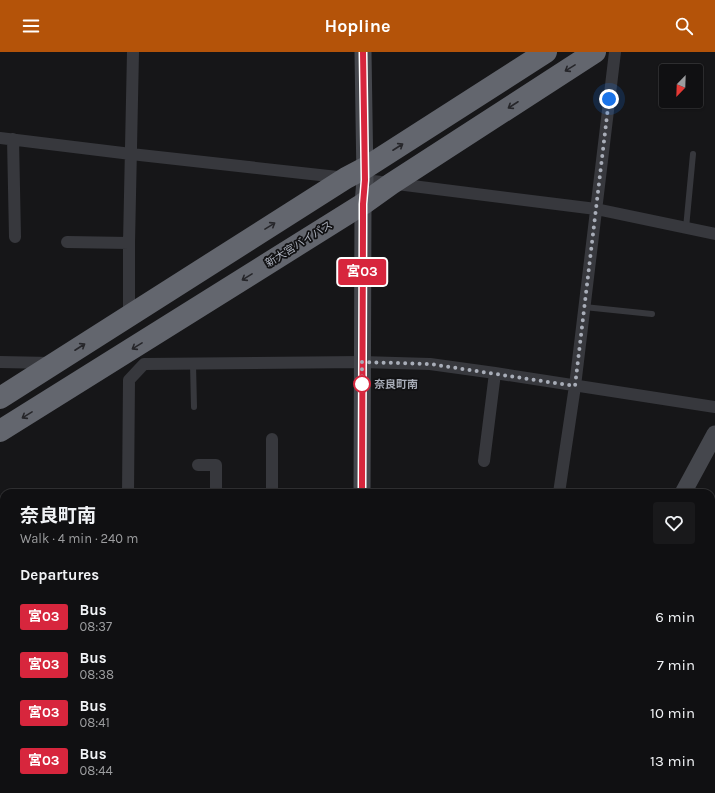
<!DOCTYPE html>
<html lang="en">
<head>
<meta charset="utf-8">
<style>
	:root { --surface:#101012; --page:#19191b; --text:#f1f3f6; --muted:#9c9d9f; --line:#303032; --accent:#b45309 }
	body { margin:0; font-family:Karla,"Noto Sans JP",sans-serif; background:var(--page); color:var(--text); height:100vh; display:flex; flex-direction:column; font-size:15px; white-space:nowrap }
	* { box-sizing:border-box; margin:0 }
	p { font-size:13px; color:var(--muted) }
	.icon { flex:none; width:22px; height:22px; fill:none; stroke:currentColor; stroke-width:2; stroke-linecap:round; stroke-linejoin:round }
	.map { position:relative; flex:1; overflow:hidden }
	.side { position:absolute; left:0px; top:437px; width:715px; height:304px; display:flex; flex-direction:column; background:var(--surface); border-radius:12px 12px 0 0; box-shadow:0 1px 3px #0004,0 0 0 1px var(--line) }
	.side>* { flex:none }
	.badge { padding:0 8px; border-radius:3px; font-size:14px; line-height:26px }
	.needle { width:26px; rotate:203deg }
	.buttons { position:absolute; left:659px; top:12px; display:grid; gap:8px }
	.buttons a { display:grid; place-items:center; width:44px; height:44px; border-radius:4px; background:var(--surface); box-shadow:0 1px 3px #0004,0 0 0 1px var(--line); font-size:20px }
	.you { position:absolute; width:20px; height:20px; margin:-10px; border:3px solid #fff; border-radius:50%; background:#1a73e8; box-shadow:0 0 0 6px #1a73e833 }
	.map>.badge { position:absolute; translate:-50% -50%; box-shadow:0 0 0 2px #fff }
	h2 { padding:0 20px; font-size:15px; line-height:36px }
	.round { display:grid; place-items:center; flex:none; width:42px; height:42px; border-radius:4px; background:var(--page) }
	.head { display:flex; align-items:center; justify-content:space-between; height:68px; padding:0 20px }
	h1 { font-size:19px; font-weight:700; line-height:30px }
	ul { padding:0; list-style:none }
	li { display:flex; align-items:center; gap:12px; height:48px; padding:0 20px }
	li div { flex:1 }
	li b { display:block; font-size:15px }
	li em { font-style:normal }
	li .badge { min-width:44px; font-weight:700; text-align:center }
	header { display:flex; justify-content:space-between; align-items:center; height:52px; padding:0 20px; background:var(--accent); color:#fff; font-size:18px; font-weight:700 }
	.map>svg:first-child { display:block }
	.built { fill:#222225 }
	.green { fill:#1e261f }
	.lines { fill:none; stroke-linecap:round; stroke-linejoin:round }
	.lane { stroke:#37383d; stroke-width:6 }
	.street { stroke:#37383d; stroke-width:12 }
	.secondary { stroke:#45474d; stroke-width:17 }
	.highway { stroke:#63666e; stroke-width:22 }
	.oneway { stroke:#26262a }
	.line-casing { stroke:#fff; stroke-width:9 }
	.line { stroke:#d7263d; stroke-width:6 }
	.walk { stroke:#a8adb8; stroke-width:4; stroke-dasharray:0 7.2 }
	.stop-dot { fill:#fff; stroke:#d7263d; stroke-width:2 }
	.labels { text-anchor:middle; dominant-baseline:central; stroke-width:3.5; stroke-linejoin:round; paint-order:stroke }
	.street-label { font-size:11px; fill:#a8adb8; stroke:#111113 }
	.stop-label { font-size:11px; font-weight:bold; fill:#a8adb8; stroke:#111113; text-anchor:start }
</style>
</head>
<body>
<header><svg class="icon" aria-label="menu" viewBox="0 0 24 24"><path d="M4 6h16M4 12h16M4 18h16"/></svg>Hopline<svg class="icon" aria-label="search" viewBox="0 0 24 24"><circle cx="10" cy="10" r="6"/><path d="M15 15l6 6"/></svg></header>
<div class="map">
<svg width="715" height="741" viewBox="0 0 715 741">
	<rect width="100%" height="100%" fill="#161618"/>
	<path class="built" d="M711 660 715 661V741H640L641 737H711Z"/>
	<path class="green" d="M300 737H354V741H300Z"/>
	<g class="lines">
		<path class="lane" d="M686 176 693 102
			M584 255 652 262
			M193 312 194 355"/>
		<path class="street" d="M0 86 131 102 365 128 596 157 715 182
			M13 87 15 185
			M67 190 129 191
			M129 264V191L133 0
			M0 310 51 311
			M484 409 495 321
			M198 413H216V441
			M128 441 129 328 144 312 362 310 430 312 495 321 715 355
			M272 441V387
			M559 441 575 334 615 0
			M711 466H715
			M0 496H4
			M711 652 715 653
			M0 685H4
			M128 737V741
			M161 737V741
			M42 741 43 737
			M99 741V737
			M271 741V737"/>
		<path class="secondary" d="M362 441 363 152 365 128 363 0
			M683 441 715 382
			M360 737V741
			M630 741 631 737"/>
		<path class="highway" d="M0 346 346 126 365 116 546 0
			M0 379 363 152 391 132 595 0"/>
	</g>
	<defs><path id="oneway-shaft" d="M-6 0H5M1.5-3L5.5 0L1.5 3" fill="none" stroke-width="1.6" stroke-linecap="round" stroke-linejoin="round"/></defs>
	<g class="oneway">
		<use href="#oneway-shaft" transform="translate(570 16) rotate(148)"/>
		<use href="#oneway-shaft" transform="translate(513 53) rotate(147)"/>
		<use href="#oneway-shaft" transform="translate(398 95) rotate(-33)"/>
		<use href="#oneway-shaft" transform="translate(270 174) rotate(-32)"/>
		<use href="#oneway-shaft" transform="translate(247 225) rotate(148)"/>
		<use href="#oneway-shaft" transform="translate(137 294) rotate(148)"/>
		<use href="#oneway-shaft" transform="translate(80 295) rotate(-33)"/>
		<use href="#oneway-shaft" transform="translate(27 363) rotate(148)"/>
	</g>
	<g class="lines">
		<defs>
			<path id="line" d="M362 441 363 171V152L365 128 363 0"/>
		</defs>
		<use href="#line" class="line-casing"/>
		<use href="#line" class="line"/>
		<path class="walk" d="M362 332V339V310L430 312 575 334 609 47"/>
	</g>
	<circle class="stop-dot" cx="362" cy="332" r="8"/>
	<g class="labels">
		<g class="street-label">
			<text transform="translate(299 192) rotate(-32)">新大宮バイパス</text>
		</g>
		<g class="stop-label">
			<text x="374" y="332">奈良町南</text>
		</g>
	</g>
</svg>
<div class="buttons">
<a><svg class="needle" viewBox="-14 -14 28 28"><path d="M0-13l5 13h-10z" fill="#e53935"/><path d="M0 13l5-13h-10z" fill="#9c9d9f"/></svg></a>
</div>
<div class="you" style="left:609px;top:47px"></div>
<b class="badge" style="left:362px;top:220px;background:#d7263d;color:#fff">宮03</b>
<section class="side">
<div class="head"><div><h1>奈良町南</h1><p>Walk · 4 min · 240 m</p></div><a class="round"><svg class="icon" aria-label="heart" viewBox="0 0 24 24"><path d="M12 20l-8-8c-3-5 5-10 8-4 3-6 11-1 8 4z"/></svg></a></div>
<h2>Departures</h2>
<ul>
<li><span class="badge" style="background:#d7263d;color:#fff">宮03</span><div><b>Bus</b><p>08:37</p></div><em>6 min</em></li>
<li><span class="badge" style="background:#d7263d;color:#fff">宮03</span><div><b>Bus</b><p>08:38</p></div><em>7 min</em></li>
<li><span class="badge" style="background:#d7263d;color:#fff">宮03</span><div><b>Bus</b><p>08:41</p></div><em>10 min</em></li>
<li><span class="badge" style="background:#d7263d;color:#fff">宮03</span><div><b>Bus</b><p>08:44</p></div><em>13 min</em></li>
</ul>
</section>
</div>
</body>
</html>
